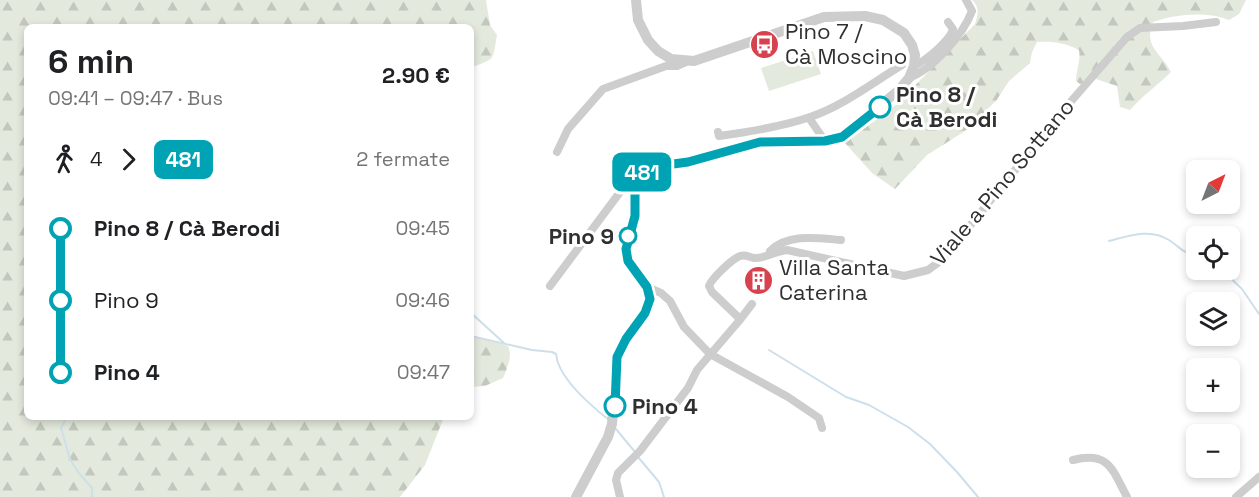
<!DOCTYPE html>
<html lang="it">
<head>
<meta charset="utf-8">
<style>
	:root { --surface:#fff; --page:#f6f6f6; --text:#202124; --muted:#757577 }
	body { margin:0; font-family:"Space Grotesk",sans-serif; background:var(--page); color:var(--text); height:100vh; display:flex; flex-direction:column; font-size:22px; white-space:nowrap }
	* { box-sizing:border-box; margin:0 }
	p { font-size:20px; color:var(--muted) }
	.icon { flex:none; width:33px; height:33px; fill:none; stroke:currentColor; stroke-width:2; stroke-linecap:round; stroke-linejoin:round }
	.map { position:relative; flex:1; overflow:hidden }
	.drawer { position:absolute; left:24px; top:24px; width:450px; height:396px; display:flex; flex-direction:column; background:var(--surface); border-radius:9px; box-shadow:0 3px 9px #0003 }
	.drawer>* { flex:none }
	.badge { padding:0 12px; border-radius:9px; font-size:21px; line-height:39px }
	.needle { width:39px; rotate:42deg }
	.fabs { position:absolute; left:1186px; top:160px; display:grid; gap:12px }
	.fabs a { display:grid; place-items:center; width:54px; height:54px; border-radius:9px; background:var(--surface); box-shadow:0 3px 9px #0003; font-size:30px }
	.map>.badge { position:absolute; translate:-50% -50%; box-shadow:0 0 0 3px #fff }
	.legs { display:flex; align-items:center; gap:9px; height:66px; padding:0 24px; font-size:20px }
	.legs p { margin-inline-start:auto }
	.head { display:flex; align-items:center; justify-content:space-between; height:102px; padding:0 24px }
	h1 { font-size:33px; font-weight:800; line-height:45px }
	ul { padding:0 24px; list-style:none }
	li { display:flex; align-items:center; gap:21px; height:72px; font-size:22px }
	li i { display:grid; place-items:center; width:9px; height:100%; margin:0 8px; background:currentColor }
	li i::after { content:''; width:15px; height:15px; margin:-8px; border:4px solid; border-radius:50%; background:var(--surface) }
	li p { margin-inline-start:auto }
	li:first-child i { background:linear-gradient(#0000 50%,currentColor 0) }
	li:last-child i { background:linear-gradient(currentColor 50%,#0000 0) }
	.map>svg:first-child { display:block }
	.forest { fill:url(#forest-firs) }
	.pitch { fill:#e3e9dd }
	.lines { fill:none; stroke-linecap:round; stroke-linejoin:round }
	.stream { stroke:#cedfea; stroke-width:2 }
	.minor { stroke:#cdcdcd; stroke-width:8 }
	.tertiary { stroke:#cdcdcd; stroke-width:10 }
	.line-1-casing { stroke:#fff; stroke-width:14 }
	.line-1 { stroke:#00a3b4; stroke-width:9 }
	.stop-1-dot { fill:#fff; stroke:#00a3b4; stroke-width:3 }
	.labels { text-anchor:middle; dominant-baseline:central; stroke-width:6; stroke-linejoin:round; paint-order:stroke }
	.poi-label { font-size:22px; fill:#303030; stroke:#fff; text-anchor:start }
	.stop-label { font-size:22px; font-weight:bold; fill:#303030; stroke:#fff; text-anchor:start }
	.street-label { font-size:22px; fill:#303030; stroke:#fff }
</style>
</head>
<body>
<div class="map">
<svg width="1259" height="497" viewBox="0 0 1259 497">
	<defs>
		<pattern id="forest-firs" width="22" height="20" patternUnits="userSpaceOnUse" patternTransform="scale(1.5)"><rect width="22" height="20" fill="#e3e9dd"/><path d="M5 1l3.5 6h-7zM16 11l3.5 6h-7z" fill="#c3c8be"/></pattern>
	</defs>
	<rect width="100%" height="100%" fill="#fff"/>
	<path class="forest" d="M0 0H486L490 25 497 35C492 63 496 57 471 68V27H27V417H444L425 465 400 497H0Z
		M972 0H1246L1239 14 1229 20C1207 11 1175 14 1153 22 1143 47 1161 52 1171 72 1158 85 1142 96 1130 110L1120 107 1117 86 1096 79 1080 84 1076 81C1076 70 1081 62 1079 50 1066 43 1052 41 1037 42L1032 52 1030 63 1009 81 996 101 965 131 927 155 895 189 872 173 845 143 897 104 975 24C978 15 980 7 972 0Z
		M471 335 508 346C513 356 507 368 503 378L485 386 471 387Z"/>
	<path class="pitch" d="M813 51 821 74 769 91 761 68Z"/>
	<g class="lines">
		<path class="stream" d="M1109 241C1129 236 1150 228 1169 240 1181 248 1181 252 1197 256
			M1222 270 1242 289 1259 314
			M471 313 504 343
			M471 336 532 350 552 352 556 354C558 377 590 405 609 420
			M769 350 846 397 869 405 908 427 930 444 957 472 978 497
			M67 417 61 428 70 459 78 472 92 488V497
			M616 429 635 452
			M638 457 659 482 664 497"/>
		<path class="minor" d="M914 66C925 61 950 41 953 29L948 22
			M909 78C933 69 963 35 972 11L966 0
			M809 118 825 141
			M718 132 719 136C748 132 782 127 810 117 843 106 872 83 902 65
			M557 152 568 129 603 89 666 66H677L686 62
			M770 251C788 233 818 238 841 240
			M550 286 638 168C644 163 652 159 660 160L663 165
			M647 287 661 293 670 301 684 327 710 354 788 397 819 418 822 428
			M739 321 752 304
			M1073 460C1109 451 1112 469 1127 497
			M620 497 616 480 618 473 640 451 688 388 697 370 739 321 738 317 712 292 709 286C712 278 732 259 740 256 746 254 748 257 754 258 764 259 776 251 787 250L904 276 928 270 943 259 1067 106 1127 37 1140 28 1183 26 1216 22
			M1236 497 1259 477"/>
		<path class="tertiary" d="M576 497 608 437 612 424 617 357 626 339 645 313 650 299 649 291 626 255V245L635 216V185L638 175 650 167 688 162 760 142 825 141 842 137 899 90 909 78 914 66 915 55 912 45 904 33 883 20 865 16 824 17 694 61 671 59 658 51 648 40 638 20 636 0"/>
	</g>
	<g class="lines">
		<defs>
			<path id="line-1" d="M615 406 617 357 626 339 645 313 650 299 647 287 628 261 626 249 635 216V185L638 175 651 167 688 162 760 142 825 141 842 137 880 107"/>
		</defs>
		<use href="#line-1" class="line-1-casing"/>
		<use href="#line-1" class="line-1"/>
	</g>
	<defs>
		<symbol id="bus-disc" viewBox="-11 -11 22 22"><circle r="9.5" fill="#d6434e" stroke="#fff"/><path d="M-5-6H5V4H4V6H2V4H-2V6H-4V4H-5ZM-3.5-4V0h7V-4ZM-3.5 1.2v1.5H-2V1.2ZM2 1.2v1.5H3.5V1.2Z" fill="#fff"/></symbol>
		<symbol id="building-disc" viewBox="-11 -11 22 22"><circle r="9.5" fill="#d6434e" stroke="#fff"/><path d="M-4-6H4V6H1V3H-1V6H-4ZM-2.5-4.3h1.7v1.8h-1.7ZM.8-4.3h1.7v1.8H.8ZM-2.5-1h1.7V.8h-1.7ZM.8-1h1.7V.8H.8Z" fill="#fff"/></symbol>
	</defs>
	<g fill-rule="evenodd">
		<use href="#bus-disc" x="748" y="28" width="33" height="33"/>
		<use href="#building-disc" x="742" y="264" width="33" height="33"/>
	</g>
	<g class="stop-1-dot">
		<circle cx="880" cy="107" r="10"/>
		<circle cx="628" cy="236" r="8"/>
		<circle cx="615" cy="406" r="10"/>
	</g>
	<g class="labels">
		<g class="poi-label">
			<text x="785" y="31">Pino 7 /<tspan x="785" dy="25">Cà Moscino</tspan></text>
			<text x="779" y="267">Villa Santa<tspan x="779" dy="25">Caterina</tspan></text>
		</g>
		<g class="stop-label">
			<text x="896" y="94">Pino 8 /<tspan x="896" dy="25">Cà Berodi</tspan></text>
			<text x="614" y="236" text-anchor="end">Pino 9</text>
			<text x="632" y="406">Pino 4</text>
		</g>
		<g class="street-label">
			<text transform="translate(1002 182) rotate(-50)">Viale a Pino Sottano</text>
		</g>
	</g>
</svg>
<div class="fabs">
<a><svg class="needle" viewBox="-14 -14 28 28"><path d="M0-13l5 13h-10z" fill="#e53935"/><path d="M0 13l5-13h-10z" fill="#757577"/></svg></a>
<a><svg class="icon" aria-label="locate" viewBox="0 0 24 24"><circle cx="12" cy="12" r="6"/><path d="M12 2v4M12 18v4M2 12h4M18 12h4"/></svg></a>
<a><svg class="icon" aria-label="layers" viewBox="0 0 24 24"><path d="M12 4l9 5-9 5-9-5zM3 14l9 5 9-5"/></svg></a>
<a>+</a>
<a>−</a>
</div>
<b class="badge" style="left:642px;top:172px;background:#00a3b4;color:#fff">481</b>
<section class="drawer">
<div class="head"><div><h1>6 min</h1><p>09:41 – 09:47 · Bus</p></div><b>2.90 €</b></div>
<div class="legs"><svg class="icon" aria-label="walk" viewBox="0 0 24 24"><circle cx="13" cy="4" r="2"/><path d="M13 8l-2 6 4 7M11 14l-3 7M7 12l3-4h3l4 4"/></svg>4<svg class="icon" aria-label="forward" viewBox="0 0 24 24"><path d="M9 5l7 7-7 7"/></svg><b class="badge" style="background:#00a3b4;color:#fff">481</b><p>2 fermate</p></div>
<ul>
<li><i style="color:#00a3b4"></i><b>Pino 8 / Cà Berodi</b><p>09:45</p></li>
<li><i style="color:#00a3b4"></i><span>Pino 9</span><p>09:46</p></li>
<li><i style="color:#00a3b4"></i><b>Pino 4</b><p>09:47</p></li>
</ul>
</section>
</div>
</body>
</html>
